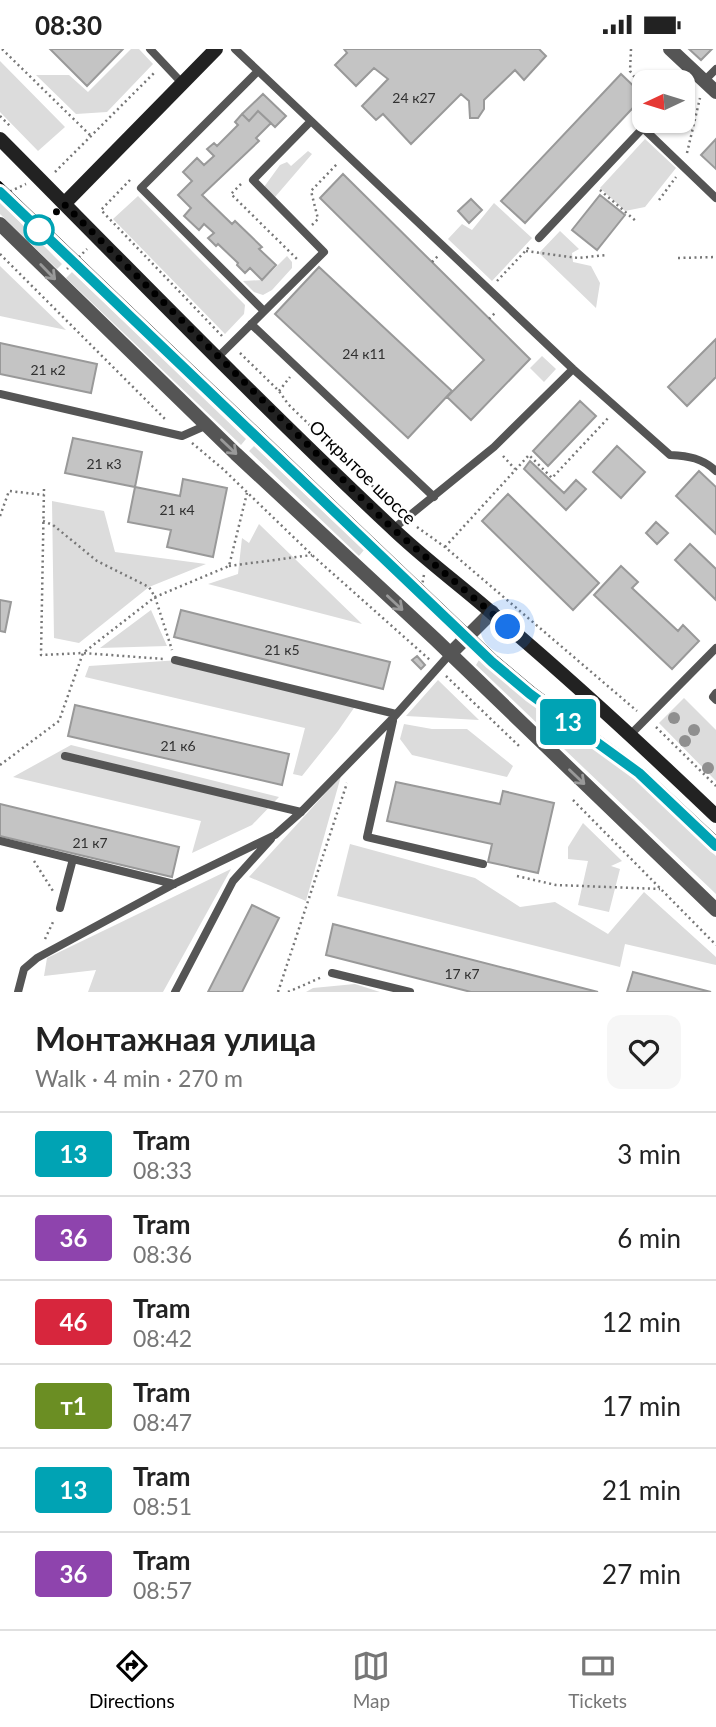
<!DOCTYPE html>
<html lang="en">
<head>
<meta charset="utf-8">
<style>
	:root { --surface:#fff; --page:#f6f6f6; --text:#222; --muted:#767676; --line:#e0e0e0; --accent:#000 }
	body { margin:0; font-family:Lato,sans-serif; background:var(--page); color:var(--text); height:100vh; display:flex; flex-direction:column; font-size:26px; white-space:nowrap }
	* { box-sizing:border-box; margin:0 }
	p { font-size:23px; color:var(--muted) }
	.icon { flex:none; width:38px; height:38px; fill:none; stroke:currentColor; stroke-width:2; stroke-linecap:round; stroke-linejoin:round }
	.map { position:relative; height:943px; overflow:hidden }
	.sheet { display:flex; flex-direction:column; background:var(--surface); flex:1 }
	.sheet>* { flex:none }
	.badge { padding:0 14px; border-radius:5px; font-size:24px; line-height:46px }
	.needle { width:46px; rotate:266deg }
	.tools { position:absolute; left:632px; top:21px; display:grid; gap:14px }
	.tools a { display:grid; place-items:center; width:63px; height:63px; border-radius:14px; background:var(--surface); box-shadow:0 2px 5px #0004; font-size:35px }
	.you { position:absolute; width:35px; height:35px; margin:-18px; border:5px solid #fff; border-radius:50%; background:#1a73e8; box-shadow:0 0 0 10px #1a73e833 }
	.map>.badge { position:absolute; translate:-50% -50%; box-shadow:0 0 0 4px #fff }
	.round { display:grid; place-items:center; flex:none; width:74px; height:74px; border-radius:14px; background:var(--page) }
	.overview { display:flex; align-items:center; justify-content:space-between; height:119px; padding:0 35px }
	h1 { font-size:33px; font-weight:700; line-height:52px }
	ul { padding:0; list-style:none }
	li { display:flex; align-items:center; gap:21px; height:84px; padding:0 35px; border-top:2px solid var(--line) }
	li div { flex:1 }
	li b { display:block; font-size:26px }
	li em { font-style:normal }
	li .badge { min-width:77px; font-weight:700; text-align:center }
	.status { display:flex; justify-content:space-between; align-items:center; height:49px; padding:0 35px; background:var(--surface); direction:ltr }
	.status svg { height:19px; fill:currentColor }
	.tab-bar { display:flex; justify-content:space-around; align-items:center; height:98px; border-top:2px solid var(--line); background:var(--surface); font-size:19px; color:var(--muted) }
	.tab-bar a { display:grid; justify-items:center; gap:4px }
	.tab-bar .on { color:var(--accent) }
	.map>svg:first-child { display:block }
	.green { fill:#dcdcdc }
	.building { fill:#c4c4c4; stroke:#999; stroke-width:2 }
	.lines { fill:none; stroke-linecap:round; stroke-linejoin:round }
	.path { stroke:#777; stroke-width:2.5; stroke-dasharray:2 3.5; stroke-linecap:butt }
	.lane { stroke:#555; stroke-width:8 }
	.street { stroke:#555; stroke-width:14 }
	.secondary { stroke:#222; stroke-width:14 }
	.tram { stroke:#000; stroke-width:2 }
	.tree { fill:#8f8f8f }
	.oneway { stroke:#999 }
	.line-casing { stroke:#fff; stroke-width:16 }
	.line { stroke:#00a3b4; stroke-width:10 }
	.walk { stroke:#000; stroke-width:7; stroke-dasharray:0 12.6 }
	.stop-dot { fill:#fff; stroke:#00a3b4; stroke-width:3.5 }
	.labels { text-anchor:middle; dominant-baseline:central; stroke-width:5; stroke-linejoin:round; paint-order:stroke }
	.number-label { font-size:14px; fill:#313131 }
	.street-label { font-size:18px; fill:#000; stroke:#fff }
</style>
</head>
<body>
<div class="status"><b>08:30</b><svg viewBox="0 0 49 12"><path d="M0 12V9h3v3zM5 12V6h3v6zM10 12V3h3v9zM15 12V0h3v12zM26 1h20v11H26zM47 4h2v5h-2z"/></svg></div>
<div class="map">
<svg width="716" height="943" viewBox="0 0 716 943">
	<rect width="100%" height="100%" fill="#fff"/>
	<path class="green" d="M131 0H139L153 15 107 63 76 65 36 26H69L88 43Z
		M0 12 65 78 38 102 0 63Z
		M645 90 676 119 645 158 625 162 600 139Z
		M308 102 312 105 275 148 264 138 280 116 287 113 291 117Z
		M138 147 245 256 244 265 225 285 113 170Z
		M0 154H1L62 215 57 220 0 165Z
		M494 154 532 189 492 232 448 190 462 175 472 181Z
		M560 182 579 200 572 204 573 213 591 217 600 234 596 259 539 204Z
		M287 207 292 213V219L272 241 263 246 254 243 243 232 263 231Z
		M0 217 66 281 0 267Z
		M72 223 246 390 241 396 66 229Z
		M542 307 556 320 544 333 530 319Z
		M254 397 364 501 359 507 249 402Z
		M52 452 104 462 115 503 206 515 149 538 79 594 54 589Z
		M259 475 362 575 208 535 238 525 242 489 249 494Z
		M151 561 167 597 100 599Z
		M180 611 356 656 338 682 302 727 293 725 305 679 85 628 89 617Z
		M479 611 636 730 716 807V845L476 616Z
		M438 631 479 671 406 667Z
		M684 649 716 681V732L659 674Z
		M404 675 432 680H467L513 717 507 728 412 706 400 690Z
		M71 696 279 748 252 776 192 804 201 772 13 728Z
		M341 727 306 852 249 828Z
		M583 774 622 812 611 817 620 820 609 863 578 856 588 812 568 810V798Z
		M350 795 475 829 520 858 555 853 608 885 644 843 716 908V916L625 895 620 918 337 847Z
		M231 820 163 943H88L96 921 44 927 47 909Z
		M355 935 380 943H306L313 939Z"/>
	<path class="building" d="M50 0H123L87 37Z
		M344 0H539L546 7 524 31 515 21 484 51V60L478 69H470L469 52 461 45 411 95 383 65 376 71 362 57 388 30 374 19 356 37 335 16 347 4Z
		M689 0H712L701 11Z
		M621 25 644 47 525 174 501 152Z
		M263 45 286 67 275 78 258 62 249 72 242 65Z
		M258 62 271 74 256 89 259 92 202 146 232 175 235 172 262 198 259 200 276 216 262 231 250 219 245 224 237 216 238 214 218 195 216 197 208 189 214 184 204 175 199 181 184 167 191 159 178 146 192 132 183 123 197 109 204 116 214 107 207 100 214 94 217 97 238 76 235 73 242 65 249 72Z
		M716 90V120L701 106Z
		M343 125 530 310 471 371 447 348 484 311 320 149Z
		M600 146 625 166 597 201 572 181Z
		M471 150 482 161 469 174 458 162Z
		M319 218 452 342 408 389 275 265Z
		M716 290V328L687 357 668 338Z
		M0 294 97 315 91 344 0 325Z
		M580 352 596 367 548 417 533 402Z
		M73 389 142 403 135 438 65 424Z
		M617 397 645 423 621 449 593 423Z
		M530 412 564 444 576 431 586 440 566 461 524 420Z
		M699 422 716 438V485L676 447Z
		M183 430 227 439 213 508 167 498 171 481 128 473 135 438 180 447Z
		M508 445 599 534 573 561 482 472Z
		M656 473 668 484 657 495 646 484Z
		M690 495 716 520V551L675 511Z
		M621 517 638 533 632 539 678 582 683 576 699 592 672 620 594 546Z
		M0 551 11 553 5 583 0 582Z
		M181 561 390 613 383 640 174 588Z
		M417 607 425 616 421 620 412 611Z
		M75 656 289 705 282 736 68 687Z
		M396 733 500 755 503 742 554 754 538 824 488 813 492 795 387 772Z
		M0 755 179 798 172 828 0 787Z
		M252 856 279 869 242 943H208Z
		M333 875 598 943H471L326 906Z
		M633 923 711 943H627Z"/>
	<g class="lines">
		<path class="path" d="M2 0 92 88
			M631 0 630 22 644 41
			M0 67 11 78
			M687 104 700 49
			M55 123 156 22
			M130 131 101 161 222 287
			M241 135 231 145 298 211
			M600 141 637 173
			M0 147 26 135
			M659 151 676 128
			M312 176 318 170 311 142 338 114
			M526 202 578 209 606 206
			M0 205 166 371
			M678 209 716 208
			M432 213 438 207
			M67 220 87 200
			M497 232 531 196
			M489 270 495 264
			M240 304 279 342 288 355 393 457
			M279 342 290 328
			M192 394 223 420 312 506 430 611
			M503 407 515 420
			M44 440 41 606 83 604 164 610
			M0 467 9 442 44 446
			M43 472 53 476 97 512 149 538 155 548 172 601
			M417 478 445 498 637 662
			M445 498 529 406 552 429 610 367
			M229 517 312 506
			M424 526C418 547 435 560 448 575L445 578
			M446 627 519 697
			M561 653 581 663
			M656 678 716 737
			M0 716 59 672 83 604 155 548 229 517 247 444
			M573 751 716 896
			M34 812 53 842
			M517 827 556 836 660 840
			M45 890 54 871
			M278 943 347 734
			M288 943 322 928"/>
		<path class="lane" d="M150 0 182 34
			M235 0 573 320 670 406C689 407 702 409 716 422
			M258 22 141 139 264 262
			M704 32 716 20
			M682 35 694 22
			M650 72 643 79 716 149
			M539 189 643 79
			M251 275 434 448
			M218 308 324 203 253 131 311 72
			M0 345 182 387 207 376
			M393 480 494 398 573 320
			M175 611 396 665
			M716 644 713 648 716 651
			M393 672 367 788 483 815
			M631 685 716 599
			M65 707 301 763
			M0 792 174 835
			M60 859 73 810
			M332 924 410 943
			M18 943 24 920 37 909 174 835 275 786 301 763 393 669 450 605
			M175 943 233 832 271 790"/>
		<path class="street" d="M670 0 716 43
			M0 175 236 405 435 590 716 861
			M450 605 492 563"/>
		<path class="secondary" d="M0 90C129 220 257 352 391 478 423 509 459 535 492 564 569 629 643 697 716 767
			M64 155 216 0"/>
		<path class="tram" d="M0 133 496 607 534 639 644 720 716 787"/>
	</g>
	<g class="tree">
		<circle cx="674" cy="669" r="6"/>
		<circle cx="694" cy="681" r="6"/>
		<circle cx="685" cy="692" r="6"/>
		<circle cx="708" cy="719" r="6"/>
	</g>
	<defs><path id="oneway-shaft" d="M-6 0H5M1.5-3L5.5 0L1.5 3" fill="none" stroke-width="1.6" stroke-linecap="round" stroke-linejoin="round" transform="scale(1.75)"/></defs>
	<g class="oneway">
		<use href="#oneway-shaft" transform="translate(48 223) rotate(46)"/>
		<use href="#oneway-shaft" transform="translate(229 398) rotate(44)"/>
		<use href="#oneway-shaft" transform="translate(395 554) rotate(43)"/>
		<use href="#oneway-shaft" transform="translate(577 728) rotate(44)"/>
	</g>
	<g class="lines">
		<defs>
			<path id="line" d="M0 143 492 613 530 645 639 724 716 797"/>
		</defs>
		<use href="#line" class="line-casing"/>
		<use href="#line" class="line"/>
		<path class="walk" d="M39 181 64 155 393 480 508 578"/>
	</g>
	<circle class="stop-dot" cx="39" cy="181" r="14"/>
	<g class="labels">
		<g class="number-label">
			<text x="414" y="48">24 к27</text>
			<text x="364" y="304">24 к11</text>
			<text x="48" y="320">21 к2</text>
			<text x="104" y="414">21 к3</text>
			<text x="177" y="460">21 к4</text>
			<text x="282" y="600">21 к5</text>
			<text x="178" y="696">21 к6</text>
			<text x="90" y="793">21 к7</text>
			<text x="462" y="924">17 к7</text>
		</g>
		<g class="street-label">
			<text transform="translate(363 423) rotate(44)">Открытое шоссе</text>
		</g>
	</g>
</svg>
<div class="tools">
<a><svg class="needle" viewBox="-14 -14 28 28"><path d="M0-13l5 13h-10z" fill="#e53935"/><path d="M0 13l5-13h-10z" fill="#767676"/></svg></a>
</div>
<div class="you" style="left:508px;top:578px"></div>
<b class="badge" style="left:568px;top:673px;background:#00a3b4;color:#fff">13</b>
</div>
<section class="sheet">
<div class="overview"><div><h1>Монтажная улица</h1><p>Walk · 4 min · 270 m</p></div><a class="round"><svg class="icon" aria-label="heart" viewBox="0 0 24 24"><path d="M12 20l-8-8c-3-5 5-10 8-4 3-6 11-1 8 4z"/></svg></a></div>
<ul>
<li><span class="badge" style="background:#00a3b4;color:#fff">13</span><div><b>Tram</b><p>08:33</p></div><em>3 min</em></li>
<li><span class="badge" style="background:#8e44ad;color:#fff">36</span><div><b>Tram</b><p>08:36</p></div><em>6 min</em></li>
<li><span class="badge" style="background:#d7263d;color:#fff">46</span><div><b>Tram</b><p>08:42</p></div><em>12 min</em></li>
<li><span class="badge" style="background:#6b8e23;color:#fff">т1</span><div><b>Tram</b><p>08:47</p></div><em>17 min</em></li>
<li><span class="badge" style="background:#00a3b4;color:#fff">13</span><div><b>Tram</b><p>08:51</p></div><em>21 min</em></li>
<li><span class="badge" style="background:#8e44ad;color:#fff">36</span><div><b>Tram</b><p>08:57</p></div><em>27 min</em></li>
</ul>
</section>
<nav class="tab-bar">
<a class="on"><svg class="icon" aria-label="directions" viewBox="0 0 24 24"><path d="M12 3l9 9-9 9-9-9zM9 14v-3h6M13 9l2 2-2 2"/></svg>Directions</a>
<a><svg class="icon" aria-label="map" viewBox="0 0 24 24"><path d="M3 6l6-2 6 2 6-2v14l-6 2-6-2-6 2zM9 4v14M15 6v14"/></svg>Map</a>
<a><svg class="icon" aria-label="tickets" viewBox="0 0 24 24"><path d="M3 7h18v10H3zM15 7v10"/></svg>Tickets</a>
</nav>
</body>
</html>
